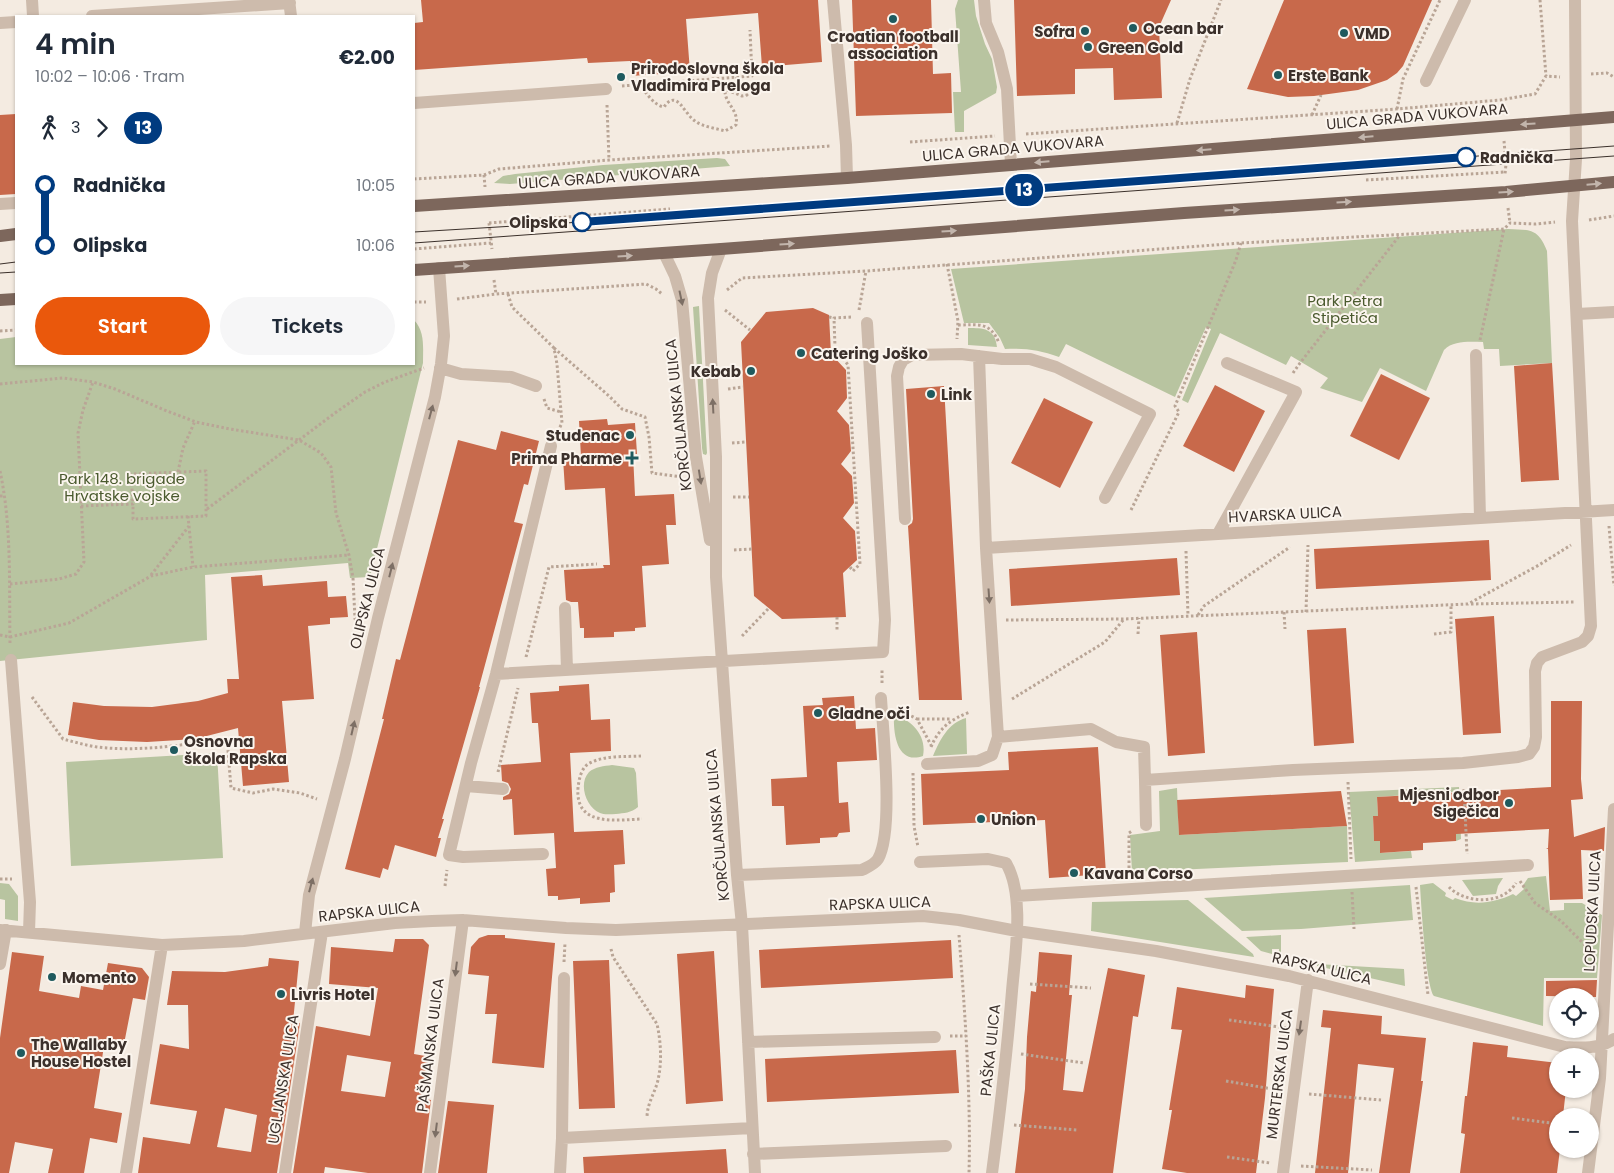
<!DOCTYPE html>
<html lang="en">
<head>
<meta charset="utf-8">
<style>
	:root { --surface:#fff; --page:#f6f6f7; --text:#1f2937; --muted:#747a83; --accent:#ea580c }
	body { margin:0; font-family:Poppins,sans-serif; background:var(--page); color:var(--text); height:100vh; display:flex; flex-direction:column; font-size:19px; white-space:nowrap }
	* { box-sizing:border-box; margin:0 }
	p { font-size:16px; color:var(--muted) }
	.icon { flex:none; width:28px; height:28px; fill:none; stroke:currentColor; stroke-width:2; stroke-linecap:round; stroke-linejoin:round }
	.map { position:relative; flex:1; overflow:hidden }
	.sheet { position:absolute; left:15px; top:15px; width:400px; height:350px; display:flex; flex-direction:column; background:var(--surface); border-radius:0px; box-shadow:0 1px 4px #0004 }
	.sheet>* { flex:none }
	.badge { padding:0 10px; border-radius:16px; font-size:18px; line-height:32px }
	.buttons { position:absolute; left:1549px; top:988px; display:grid; gap:10px }
	.buttons a { display:grid; place-items:center; width:50px; height:50px; border-radius:50%; background:var(--surface); box-shadow:0 1px 4px #0004; font-size:25px }
	.map>.badge { position:absolute; translate:-50% -50%; box-shadow:0 0 0 2px #fff }
	.legs { display:flex; align-items:center; gap:8px; height:55px; padding:0 20px; font-size:16px }
	.legs p { margin-inline-start:auto }
	.head { display:flex; align-items:center; justify-content:space-between; height:85px; padding:0 20px }
	h1 { font-size:28px; font-weight:600; line-height:38px }
	.primary-button { display:flex; gap:10px; margin-top:auto; padding:10px 20px }
	.primary-button a { flex:1; height:58px; border-radius:30px; background:var(--accent); color:#fff; font-size:20px; font-weight:600; line-height:58px; text-align:center }
	.primary-button a+a { background:var(--page); color:var(--text) }
	ul { padding:0 20px; list-style:none }
	li { display:flex; align-items:center; gap:18px; height:60px; font-size:19px }
	li i { display:grid; place-items:center; width:8px; height:100%; margin:0 6px; background:currentColor }
	li i::after { content:''; width:12px; height:12px; margin:-6px; border:4px solid; border-radius:50%; background:var(--surface) }
	li p { margin-inline-start:auto }
	li:first-child i { background:linear-gradient(#0000 50%,currentColor 0) }
	li:last-child i { background:linear-gradient(currentColor 50%,#0000 0) }
	.map>svg:first-child { display:block }
	.green { fill:#b8c4a0 }
	.building { fill:#c8694b; fill-rule:evenodd }
	.lines { fill:none; stroke-linecap:round; stroke-linejoin:round }
	.path { stroke:#b9a596; stroke-width:3; stroke-dasharray:2.5 2.5; stroke-linecap:butt }
	.minor { stroke:#cdbbac; stroke-width:12 }
	.major { stroke:#7d675c; stroke-width:12 }
	.tram { stroke:#3b302b; stroke-width:1 }
	.oneway { fill:#c2b5ac }
	.oneway2 { fill:#7d6f65 }
	.line-1-casing { stroke:#fff; stroke-width:11 }
	.line-1 { stroke:#003b80; stroke-width:8 }
	.poi-dot { fill:#1f5a5e; stroke:#fbf5ee; stroke-width:2 }
	.stop-1-dot { fill:#fff; stroke:#003b80; stroke-width:2.5 }
	.labels { text-anchor:middle; dominant-baseline:central; stroke-width:4; stroke-linejoin:round; paint-order:stroke }
	.poi-label { font-size:15px; font-weight:bold; fill:#3b302b; stroke:#fbf5ee; text-anchor:start }
	.street-label { font-size:15px; fill:#3b302b; stroke:#fbf5ee }
	.stop-label { font-size:15px; font-weight:bold; fill:#3b302b; stroke:#fbf5ee; text-anchor:start }
	.park-label { font-size:15px; fill:#4a5a2e; stroke:#fbf5ee }
</style>
</head>
<body>
<div class="map">
<svg width="1614" height="1173" viewBox="0 0 1614 1173">
	<rect width="100%" height="100%" fill="#f4ebe1"/>
	<path class="green" d="M958 0H974L976 16 985 44 992 59 997 87 996 93 964 111V132H955L953 92H961L955 9Z
		M717 158 725 159 730 166 510 184 494 183 503 176 515 174 603 165Z
		M1508 229C1530 230 1538 228 1547 251L1552 363 1500 366 1499 349H1484L1483 342C1470 342 1454 340 1444 350L1426 391 1380 368 1362 402 1320 388 1328 378 1291 356 1286 365 1220 333 1188 403 1182 400 1211 329 1206 327 1175 397 1066 344 1059 357C1039 350 1026 348 1005 349L1000 338 989 323H964L951 269Z
		M699 306 706 437 707 453 706 455 703 454 702 448 693 307Z
		M414 320C425 332 423 346 423 363L370 577 350 578 348 563 205 575 207 640 0 661V339L16 337V364H414Z
		M968 328C983 328 995 328 997 347L968 345Z
		M894 714C912 721 927 735 923 756 897 765 893 734 894 714Z
		M966 718 967 754 933 756C940 740 948 723 966 718Z
		M217 753 223 858 71 866 66 762Z
		M612 765 634 768 636 773 638 807C631 813 624 813 616 814 611 814 604 815 600 813 586 807 578 784 589 772 595 767 604 766 612 765Z
		M1459 787 1461 839 1456 841 1453 792 1377 797 1378 816 1373 817 1374 841H1380V853L1411 851 1412 858 1355 862 1349 792Z
		M1177 788 1179 835 1347 826 1348 862 1132 872 1130 835 1160 831 1159 791Z
		M1546 876 1550 911 1564 910V903H1582L1602 915 1597 978H1544L1543 1026 1434 996C1426 987 1421 902 1420 885L1433 883 1446 893 1445 896 1453 900 1455 898C1475 906 1494 903 1513 894L1516 896 1524 889 1522 887 1528 878Z
		M1503 878 1498 886 1496 894 1473 896 1462 880Z
		M0 883 9 884 18 896V921L5 919V900L0 899Z
		M1410 885 1413 920 1301 929 1242 931 1204 898Z
		M1188 900 1253 954 1254 957 1091 931 1092 902Z
		M1281 935V953H1279V949H1272V954L1261 951 1246 937Z
		M1317 964 1404 969 1405 986 1317 966Z"/>
	<path class="building" d="M421 0H818L822 62 762 67 758 13 686 19 690 72 631 76 630 61 588 63 587 58 414 70V23L423 22Z
		M852 0H931L933 74 951 73 952 113 856 116Z
		M1014 0H1171L1159 27 1162 98 1114 100 1113 68 1075 69V94L1017 96Z
		M1284 0H1432L1403 66 1397 73 1387 80 1358 90 1314 96 1288 97 1247 89Z
		M16 114V194L0 195V115Z
		M813 308 829 315 831 354 846 370 847 398 837 411 849 425 851 451 841 464 852 476 854 503 843 518 855 531 857 560 843 573 846 617 782 619 754 596 741 342 766 312Z
		M1552 363 1559 480 1521 482 1514 366Z
		M1381 374 1430 398 1399 460 1350 436Z
		M1215 385 1265 411 1234 472 1183 446Z
		M944 386 962 700H919L908 526 912 523 913 519 906 389Z
		M1044 398 1093 422 1060 488 1011 463Z
		M607 419 608 425 635 423 637 454H633L635 496 674 494 676 525H666L669 564 642 566 646 627 635 628V631L614 632V637L584 638V628H580L578 602H571L566 600 564 570 604 568 603 565H610L605 488 565 490 563 458 581 457 579 421Z
		M501 431 539 441 528 485 524 484 514 522 523 524 479 687H480L442 819H444L438 838H441L436 857 395 845 388 870 383 868 380 878 345 869 384 719H382L396 659 400 660 458 440 496 450Z
		M1489 540 1491 580 1316 589 1314 549Z
		M1177 558 1180 595 1011 606 1009 569Z
		M262 575 263 586 327 581 328 597 346 596 348 617 330 618V624L308 626 314 699 282 701 289 782 243 786 238 728 195 739 147 742 99 740 68 735 73 702 104 706 152 707 198 701 228 693 227 679H239L231 577Z
		M1494 616 1501 733 1463 735 1455 619Z
		M1346 628 1354 743 1314 746 1307 630Z
		M1197 632 1205 753 1168 756 1160 635Z
		M589 684 591 720 610 719 611 751 570 753 574 832 623 830 625 864 614 865 615 892 610 893V902L580 904V898L558 900V896H548L546 869 556 868 554 833 514 835 512 799 503 800V797L509 794 511 789 508 783 502 781 501 765 541 762 538 723H532L530 693 559 691V686Z
		M854 696 856 729 875 728 877 760 837 762 839 803 848 802 850 832 839 833 837 837 820 838V843L786 845 784 806H772L771 779 807 777 803 706 823 705 822 698Z
		M1551 701H1582L1581 779 1583 799 1571 800 1574 837 1605 827 1604 851 1581 850 1583 899 1550 900 1548 849 1546 848H1548L1549 829 1456 834V841L1423 843V850L1380 853V841H1374L1373 816H1378L1377 797 1551 787Z
		M1098 747 1106 874 1049 878 1045 820 923 825 921 774 1009 770 1008 752Z
		M1341 791 1347 826 1179 835 1177 800Z
		M488 935H505V938L555 943 544 1068 492 1063 497 1014H485L489 976 468 974 471 947 479 938Z
		M395 939H423L429 945 414 1054 431 1057 423 1099 431 1100 422 1173H368L325 1167 324 1173H293L316 1026 370 1036 378 988 329 984 331 947 393 952ZM347 1055 391 1062 385 1097 341 1091Z
		M951 940 953 978 761 988 759 950Z
		M714 951 723 1101 686 1104 677 954Z
		M12 952 44 956 39 991 79 998 81 986 103 990 108 963 142 968 149 977 145 1000 133 998 124 1044 105 1040 94 1108 122 1113 117 1143 90 1138 84 1173H48L53 1149 15 1142 9 1173H0V1038Z
		M1039 952 1072 955 1069 995H1072L1063 1090 1083 1092 1108 968 1145 975 1138 1017 1133 1016 1113 1173H1015L1025 1089 1027 1037 1031 991 1036 992Z
		M269 958 299 961 293 1022 300 1023 277 1173H138L143 1137 190 1144 197 1111 150 1104 160 1044 189 1049 188 1005H167L172 971 225 972 268 966ZM225 1108 257 1115 251 1152 217 1147Z
		M609 960 615 1108 579 1109 573 961Z
		M1597 980 1596 997 1546 996V981Z
		M1246 985 1274 989 1265 1098 1256 1173H1187L1162 1169 1172 1110H1169L1182 1030 1171 1029 1177 987 1245 998Z
		M1323 1010 1382 1016 1381 1034 1426 1038 1421 1081H1423L1410 1173H1379L1394 1068 1358 1064 1348 1173H1315L1331 1028 1321 1027Z
		M1473 1042 1508 1046 1507 1057 1558 1063V1089H1566L1563 1116H1558V1149H1560L1557 1173H1460L1465 1134 1461 1133 1465 1096H1467Z
		M956 1050 959 1093 767 1102 765 1059Z
		M448 1101 494 1105 487 1173H438Z
		M726 1149 728 1173H584L583 1157Z"/>
	<g class="lines">
		<path class="path" d="M1540 0 1546 76
			M1591 74 1607 73 1614 77
			M639 84C646 92 653 105 664 107 677 88 684 114 695 121 703 127 715 128 725 131L736 125C739 110 726 105 725 92L727 90 742 96 747 95 736 77
			M622 86 752 76 750 30
			M607 105 609 160
			M1397 109 1403 79 1440 0
			M1312 115 1321 95
			M1177 123 1190 79 1221 0
			M1026 134 1397 109 1500 100 1535 94 1546 76 1560 77
			M1504 141 1506 164 1505 174
			M910 142 995 136
			M484 175 485 187
			M414 179 484 175 499 169 609 160 831 146
			M1366 180 1505 172
			M1508 208 1510 223
			M1589 220 1614 216
			M489 223 670 209
			M489 223 492 249
			M414 249 491 243
			M947 264 958 321 957 339
			M494 280 496 294
			M727 290 742 278 866 271 1241 243 1504 229 1510 223 1535 224 1555 222
			M508 294 512 307 554 348 557 364 562 423 558 431
			M457 299 496 294 646 284 656 289 662 294
			M414 302H426
			M725 310 750 330
			M859 310 866 271
			M829 317 834 318
			M958 325C978 325 990 321 999 343
			M0 331 16 330
			M1480 340 1504 229
			M554 348 609 396 622 409 645 417 649 437 652 473 682 477
			M1293 373 1300 363 1400 235
			M0 384 63 378 93 382 115 389 167 411 196 422 230 429 299 440 321 453 331 467 336 513 349 555 353 578 355 619 362 620
			M728 389 743 387
			M544 399 547 408 561 412
			M732 443 746 442
			M0 471C12 527 9 587 10 644
			M178 472 183 448 195 421
			M0 496H5
			M733 497H749
			M81 506 133 504 131 474 206 471V516L133 519V504
			M207 509 335 413 365 392 385 382 424 368
			M1131 510 1179 412 1175 406 1236 260 1241 243
			M188 516 193 567
			M1609 526 1614 586
			M734 550 752 549
			M1186 551 1188 616
			M850 567 853 571 860 564 848 365 835 347 834 318 852 317
			M151 575 189 526
			M10 584 59 579 76 574 84 562 78 433 83 410 93 382
			M1471 604 1574 602
			M1284 612 1285 629
			M1306 612 1308 545
			M1198 615 1204 606 1290 547
			M837 617V630
			M1006 620 1124 619 1468 604 1539 565 1571 545
			M1138 634 1139 618
			M1434 634 1451 632V605
			M0 635 10 637 69 623 151 576 193 567 349 555
			M742 636 769 608
			M526 657 549 567 597 564
			M882 683V669
			M32 697 63 739C74 742 85 745 97 747 140 752 185 745 227 738L231 788 253 793 273 789 300 793 317 799
			M1012 699 1105 642 1124 619
			M898 709 917 719 931 745
			M917 719H952
			M931 747C939 728 951 719 970 712
			M641 756C625 757 603 755 588 764 581 769 579 779 578 788 575 827 616 820 642 819
			M498 772 518 688
			M913 773 914 826 918 847
			M1348 782 1351 859
			M1464 789 1467 854
			M1129 873V833L1132 831
			M0 879H12
			M1520 881 1535 903 1561 921 1590 950
			M445 886 447 870
			M1416 887 1428 995
			M1449 887C1465 904 1503 905 1516 883
			M1352 892 1354 929
			M959 935C965 1014 971 1094 969 1173
			M611 949 613 957 657 1024C661 1042 662 1062 658 1080 655 1093 647 1103 647 1118
			M564 962 565 943
			M1030 984 1091 988
			M1229 1020 1287 1028
			M950 1036H966
			M1021 1054 1084 1063
			M1226 1081 1278 1090
			M1309 1094 1381 1100
			M1512 1118 1558 1124
			M1014 1125 1077 1130
			M1227 1157 1270 1163
			M1301 1166 1372 1170"/>
		<path class="minor" d="M32 0 33 16
			M289 0 291 16
			M833 0 846 145 847 178
			M984 0 986 23 998 52 1007 89 1011 165
			M92 16 290 3
			M0 23 16 22
			M1426 81 1465 0
			M414 103 606 89
			M0 204 16 203
			M721 249 712 273 708 298 716 457V577L737 875 742 925 755 1173
			M664 253 675 276 682 300 696 457 710 540
			M1577 314 1614 312
			M1476 355 1480 518
			M440 368 461 374 511 377 536 386
			M905 519 897 376 899 367 903 360 912 355 961 354 1002 359H1030L1056 367 1150 414 1105 498
			M1218 534 1296 392 1227 363
			M986 548 1614 510
			M565 608 567 670
			M11 660 30 902 29 932
			M496 674 883 652 885 620 867 323
			M998 737 1091 729 1116 742 1144 747 1145 780
			M927 764 978 761 992 755 998 737 986 548 979 356
			M466 786 503 789
			M1146 825 1145 780 1293 770 1463 763 1518 757 1529 754 1534 747 1536 737 1535 671 1537 663 1542 657 1582 642 1588 636 1591 626 1572 221 1576 159 1575 0
			M543 854 463 857 449 855 471 763 496 674 551 446
			M920 862 988 859 1006 863C1025 895 1015 954 1012 991 1007 1052 1000 1112 992 1173
			M737 875 862 870C868 867 875 864 878 859 894 831 883 733 881 698
			M1016 896 1528 865
			M0 930 162 945 244 941 395 923 432 921 463 920 566 928 616 930 923 916 959 920 1017 931 1156 951 1289 976 1565 1047C1582 1048 1599 1049 1614 1039
			M305 933 309 895 345 759 378 618 435 397 441 364 444 336 439 268
			M0 964 6 930
			M564 978 562 1138 752 1128
			M748 1042 935 1037
			M753 1154 946 1146
			M126 1173 162 945
			M285 1173 322 932
			M430 1173 463 920
			M560 1173 562 1138
			M1283 1173 1308 980
			M1588 1173 1600 1078 1614 809"/>
		<path class="major" d="M414 206 847 178 1614 117
			M0 236 16 234
			M414 270 721 249 1184 213 1506 192 1614 182
			M0 300 16 299"/>
		<path class="tram" d="M414 232 582 222 1614 146
			M414 243 1614 156
			M0 264 16 262
			M0 273 16 272"/>
	</g>
	<defs><path id="oneway-solid" d="M-6-.8H1V-3.2L6.5 0L1 3.2V.8H-6Z" transform="scale(1.25)"/></defs>
	<g class="oneway">
		<use href="#oneway-solid" transform="translate(1528 124) rotate(176)"/>
		<use href="#oneway-solid" transform="translate(1366 137) rotate(175)"/>
		<use href="#oneway-solid" transform="translate(1204 150) rotate(175)"/>
		<use href="#oneway-solid" transform="translate(1042 162) rotate(175)"/>
		<use href="#oneway-solid" transform="translate(1594 184) rotate(-5)"/>
		<use href="#oneway-solid" transform="translate(1506 192) rotate(-4)"/>
		<use href="#oneway-solid" transform="translate(1344 202) rotate(-4)"/>
		<use href="#oneway-solid" transform="translate(1232 210) rotate(-4)"/>
		<use href="#oneway-solid" transform="translate(949 231) rotate(-4)"/>
		<use href="#oneway-solid" transform="translate(787 244) rotate(-4)"/>
		<use href="#oneway-solid" transform="translate(625 256) rotate(-4)"/>
		<use href="#oneway-solid" transform="translate(462 266) rotate(-4)"/>
	</g>
	<g class="oneway2">
		<use href="#oneway-solid" transform="translate(681 298) rotate(78)"/>
		<use href="#oneway-solid" transform="translate(713 406) rotate(-93)"/>
		<use href="#oneway-solid" transform="translate(431 412) rotate(-75)"/>
		<use href="#oneway-solid" transform="translate(700 477) rotate(81)"/>
		<use href="#oneway-solid" transform="translate(391 570) rotate(-76)"/>
		<use href="#oneway-solid" transform="translate(989 596) rotate(86)"/>
		<use href="#oneway-solid" transform="translate(353 728) rotate(-77)"/>
		<use href="#oneway-solid" transform="translate(311 885) rotate(-75)"/>
		<use href="#oneway-solid" transform="translate(456 969) rotate(97)"/>
		<use href="#oneway-solid" transform="translate(1300 1028) rotate(98)"/>
		<use href="#oneway-solid" transform="translate(436 1130) rotate(97)"/>
	</g>
	<g class="lines">
		<defs>
			<path id="line-1" d="M582 222 1466 157"/>
		</defs>
		<use href="#line-1" class="line-1-casing"/>
		<use href="#line-1" class="line-1"/>
	</g>
	<g class="poi-dot">
		<circle cx="893" cy="19" r="5"/>
		<circle cx="1133" cy="28" r="5"/>
		<circle cx="1085" cy="31" r="5"/>
		<circle cx="1344" cy="33" r="5"/>
		<circle cx="1088" cy="47" r="5"/>
		<circle cx="1278" cy="75" r="5"/>
		<circle cx="621" cy="77" r="5"/>
		<circle cx="801" cy="353" r="5"/>
		<circle cx="751" cy="371" r="5"/>
		<circle cx="931" cy="394" r="5"/>
		<circle cx="630" cy="435" r="5"/>
		<path d="M629.5 450.5h5v5h5v5h-5v5h-5v-5h-5v-5h5z"/>
		<circle cx="818" cy="713" r="5"/>
		<circle cx="174" cy="750" r="5"/>
		<circle cx="1509" cy="803" r="5"/>
		<circle cx="981" cy="819" r="5"/>
		<circle cx="1074" cy="873" r="5"/>
		<circle cx="52" cy="977" r="5"/>
		<circle cx="281" cy="994" r="5"/>
		<circle cx="21" cy="1053" r="5"/>
	</g>
	<g class="stop-1-dot">
		<circle cx="1466" cy="157" r="9"/>
		<circle cx="582" cy="222" r="9"/>
	</g>
	<g class="labels">
		<g class="poi-label">
			<text x="1143" y="28">Ocean bar</text>
			<text x="1075" y="31" text-anchor="end">Sofra</text>
			<text x="1354" y="33">VMD</text>
			<text x="893" y="36" text-anchor="middle">Croatian football<tspan x="893" dy="17">association</tspan></text>
			<text x="1098" y="47">Green Gold</text>
			<text x="631" y="68">Prirodoslovna škola<tspan x="631" dy="17">Vladimira Preloga</tspan></text>
			<text x="1288" y="75">Erste Bank</text>
			<text x="811" y="353">Catering Joško</text>
			<text x="741" y="371" text-anchor="end">Kebab</text>
			<text x="941" y="394">Link</text>
			<text x="620" y="435" text-anchor="end">Studenac</text>
			<text x="622" y="458" text-anchor="end">Prima Pharme</text>
			<text x="828" y="713">Gladne oči</text>
			<text x="184" y="741">Osnovna<tspan x="184" dy="17">škola Rapska</tspan></text>
			<text x="1499" y="794" text-anchor="end">Mjesni odbor<tspan x="1499" dy="17">Sigečica</tspan></text>
			<text x="991" y="819">Union</text>
			<text x="1084" y="873">Kavana Corso</text>
			<text x="62" y="977">Momento</text>
			<text x="291" y="994">Livris Hotel</text>
			<text x="31" y="1044">The Wallaby<tspan x="31" dy="17">House Hostel</tspan></text>
		</g>
		<g class="street-label">
			<text transform="translate(1417 116) rotate(-5)">ULICA GRADA VUKOVARA</text>
			<text transform="translate(1013 148) rotate(-5)">ULICA GRADA VUKOVARA</text>
			<text transform="translate(609 177) rotate(-4)">ULICA GRADA VUKOVARA</text>
			<text transform="translate(678 415) rotate(-96)">KORČULANSKA ULICA</text>
			<text transform="translate(1285 514) rotate(-3)">HVARSKA ULICA</text>
			<text transform="translate(367 598) rotate(-76)">OLIPSKA ULICA</text>
			<text transform="translate(717 825) rotate(-95)">KORČULANSKA ULICA</text>
			<text transform="translate(880 903) rotate(-2)">RAPSKA ULICA</text>
			<text transform="translate(369 911) rotate(-6)">RAPSKA ULICA</text>
			<text transform="translate(1592 911) rotate(-87)">LOPUDSKA ULICA</text>
			<text transform="translate(1322 968) rotate(13)">RAPSKA ULICA</text>
			<text transform="translate(430 1045) rotate(-83)">PAŠMANSKA ULICA</text>
			<text transform="translate(990 1050) rotate(-84)">PAŠKA ULICA</text>
			<text transform="translate(1279 1074) rotate(-83)">MURTERSKA ULICA</text>
			<text transform="translate(283 1079) rotate(-81)">UGLJANSKA ULICA</text>
		</g>
		<g class="stop-label">
			<text x="1480" y="157">Radnička</text>
			<text x="568" y="222" text-anchor="end">Olipska</text>
		</g>
		<g class="park-label">
			<text x="1345" y="300">Park Petra<tspan x="1345" dy="17">Stipetića</tspan></text>
			<text x="122" y="478">Park 148. brigade<tspan x="122" dy="17">Hrvatske vojske</tspan></text>
		</g>
	</g>
</svg>
<div class="buttons">
<a><svg class="icon" aria-label="locate" viewBox="0 0 24 24"><circle cx="12" cy="12" r="6"/><path d="M12 2v4M12 18v4M2 12h4M18 12h4"/></svg></a>
<a>+</a>
<a>−</a>
</div>
<b class="badge" style="left:1024px;top:190px;background:#003b80;color:#fff">13</b>
<section class="sheet">
<div class="head"><div><h1>4 min</h1><p>10:02 – 10:06 · Tram</p></div><b>€2.00</b></div>
<div class="legs"><svg class="icon" aria-label="walk" viewBox="0 0 24 24"><circle cx="13" cy="4" r="2"/><path d="M13 8l-2 6 4 7M11 14l-3 7M7 12l3-4h3l4 4"/></svg>3<svg class="icon" aria-label="forward" viewBox="0 0 24 24"><path d="M9 5l7 7-7 7"/></svg><b class="badge" style="background:#003b80;color:#fff">13</b></div>
<ul>
<li><i style="color:#003b80"></i><b>Radnička</b><p>10:05</p></li>
<li><i style="color:#003b80"></i><b>Olipska</b><p>10:06</p></li>
</ul>
<div class="primary-button"><a>Start</a><a>Tickets</a></div>
</section>
</div>
</body>
</html>
